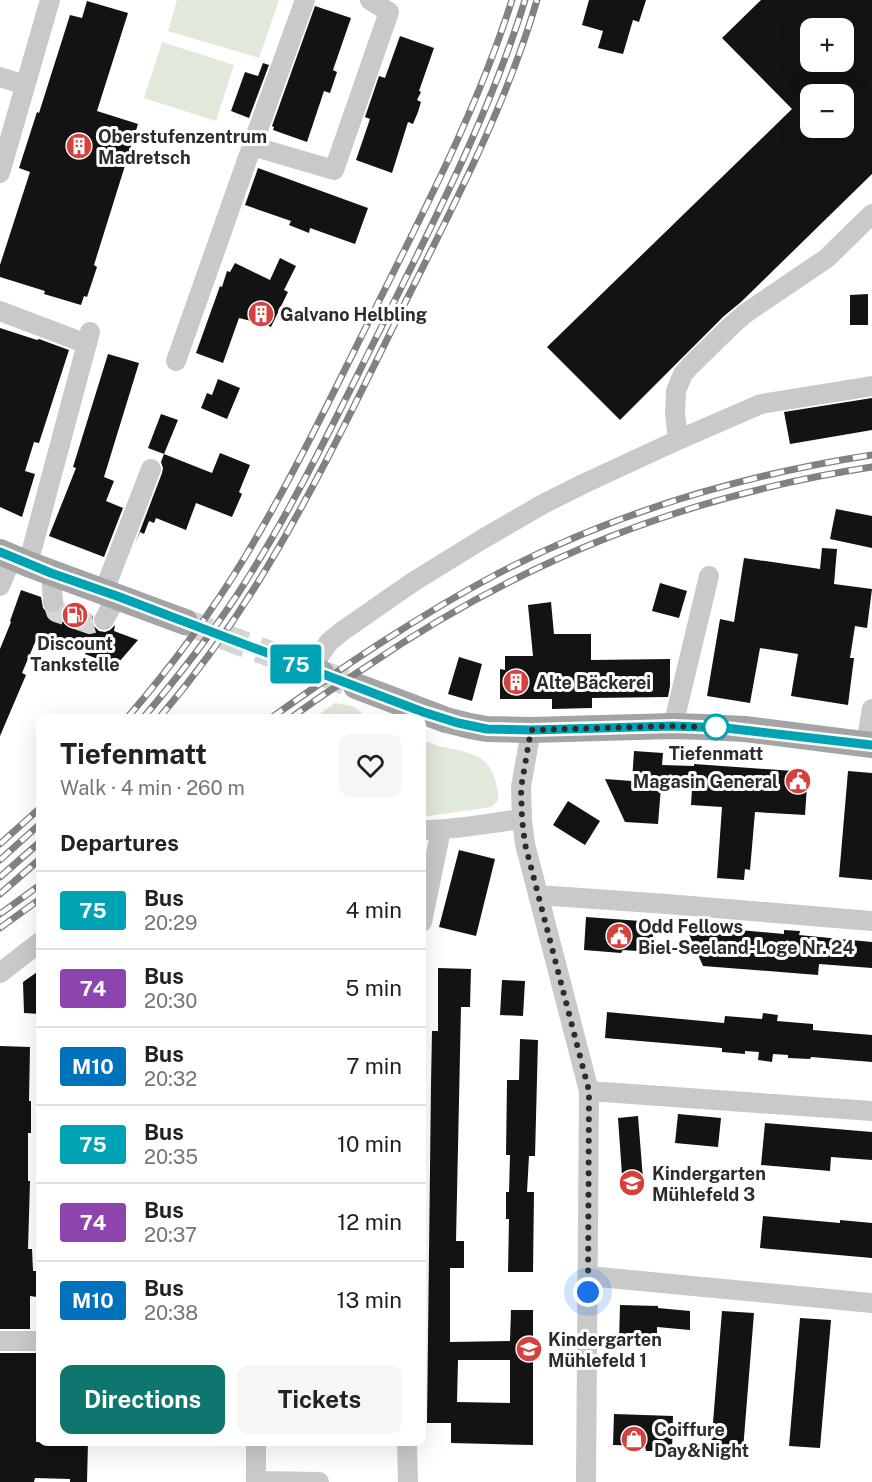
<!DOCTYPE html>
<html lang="en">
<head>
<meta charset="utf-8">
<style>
	:root { --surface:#fff; --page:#f6f6f6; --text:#222; --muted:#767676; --line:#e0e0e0; --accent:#0f766e }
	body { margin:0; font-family:"Public Sans",sans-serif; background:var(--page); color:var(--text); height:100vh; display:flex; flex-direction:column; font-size:22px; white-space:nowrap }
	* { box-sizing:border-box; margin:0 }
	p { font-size:20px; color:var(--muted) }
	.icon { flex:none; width:33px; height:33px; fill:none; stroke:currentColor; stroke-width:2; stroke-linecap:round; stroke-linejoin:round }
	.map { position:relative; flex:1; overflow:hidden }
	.side { position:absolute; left:36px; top:714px; width:390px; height:732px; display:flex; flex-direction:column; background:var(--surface); border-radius:12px; box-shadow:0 6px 24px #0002 }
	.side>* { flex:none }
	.badge { padding:0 12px; border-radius:4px; font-size:21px; line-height:39px }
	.tools { position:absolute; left:800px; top:18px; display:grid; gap:12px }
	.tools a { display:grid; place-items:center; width:54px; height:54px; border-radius:12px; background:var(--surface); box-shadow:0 6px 24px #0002; font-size:30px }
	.you { position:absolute; width:30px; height:30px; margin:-15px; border:4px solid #fff; border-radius:50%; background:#1a73e8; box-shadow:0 0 0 9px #1a73e833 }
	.map>.badge { position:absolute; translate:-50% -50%; box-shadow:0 0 0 3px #fff }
	h2 { padding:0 24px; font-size:22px; line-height:54px }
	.round { display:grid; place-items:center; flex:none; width:63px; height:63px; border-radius:12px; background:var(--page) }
	.headline { display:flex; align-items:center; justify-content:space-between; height:102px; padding:0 24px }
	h1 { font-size:28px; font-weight:700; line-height:45px }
	.button { display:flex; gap:12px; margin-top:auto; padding:12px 24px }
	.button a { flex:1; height:69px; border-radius:12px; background:var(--accent); color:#fff; font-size:24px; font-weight:700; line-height:69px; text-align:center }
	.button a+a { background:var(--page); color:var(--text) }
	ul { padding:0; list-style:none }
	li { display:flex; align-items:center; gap:18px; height:78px; padding:0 24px; border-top:2px solid var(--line) }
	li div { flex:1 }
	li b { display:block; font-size:22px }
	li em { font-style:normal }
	li .badge { min-width:66px; font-weight:700; text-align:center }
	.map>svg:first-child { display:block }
	.green { fill:#e1e9db }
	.building { fill:#131313; fill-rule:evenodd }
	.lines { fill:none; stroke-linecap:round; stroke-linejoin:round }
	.minor-tunnel { stroke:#d5d5d5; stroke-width:20; stroke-dasharray:20 10; stroke-linecap:butt }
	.major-tunnel { stroke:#d5d5d5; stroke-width:26; stroke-dasharray:26 13; stroke-linecap:butt }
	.minor { stroke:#c9c9c9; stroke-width:20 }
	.major { stroke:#a4a4a4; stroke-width:26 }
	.rail-casing { stroke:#818181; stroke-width:7 }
	.rail { stroke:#fff; stroke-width:4.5; stroke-dasharray:14; stroke-linecap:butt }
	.line-casing { stroke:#fff; stroke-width:14 }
	.line { stroke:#00a3b4; stroke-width:9 }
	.walk { stroke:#2c2c2c; stroke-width:6; stroke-dasharray:0 10.8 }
	.stop-dot { fill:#fff; stroke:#00a3b4; stroke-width:3 }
	.labels { text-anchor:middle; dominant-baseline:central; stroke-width:6; stroke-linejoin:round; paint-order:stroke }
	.poi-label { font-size:18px; font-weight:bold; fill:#2c2c2c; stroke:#fff; text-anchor:start }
	.stop-label { font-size:18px; font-weight:bold; fill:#2c2c2c; stroke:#fff }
</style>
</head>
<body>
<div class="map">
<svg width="872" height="1482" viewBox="0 0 872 1482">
	<rect width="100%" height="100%" fill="#fff"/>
	<path class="green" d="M177 0H279L259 58 168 31Z
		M162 42 234 65 216 121 144 98Z
		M335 703C345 705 357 705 363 715L373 718H314Z
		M422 740C429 742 436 746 444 747 473 754 491 754 497 788 499 797 500 802 491 807L422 817Z"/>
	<path class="building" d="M589 0H646L639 22 633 20 623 54 598 48 603 31 582 25Z
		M761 0H872V174L741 302 724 316 620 420 547 347 792 109 722 38ZM810 28H843V62H810ZM810 94H843V128H810Z
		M87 1 128 13 97 111 138 124 94 265 97 267 87 297 84 296 81 305 44 294 45 291 0 277V265L30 172 19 168 37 112 39 113 70 15 82 18Z
		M315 6 351 18 333 70 337 72 330 93 324 91 307 142 273 130 274 127 272 126Z
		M400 36 434 48 419 91 421 92 417 100 421 102 418 112 413 124 408 122 392 173 356 160 370 119 365 117 379 76 385 78Z
		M263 63 269 65 249 118 231 111 245 72 258 76Z
		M258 168 368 208 355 244 310 228 309 233 289 225 291 221 245 205Z
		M280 258 296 266 284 290 288 292 271 327 258 321 255 322 239 318 223 363 196 353 220 286 222 287 227 271 230 272 235 263 270 280Z
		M868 294V325H850V295Z
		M0 328 37 340 39 339 69 350 39 443 34 442 25 471 35 474 22 517 0 507Z
		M108 354 139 363 104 477 114 481 106 501 123 508 104 557 49 536 76 468 73 467Z
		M218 379 240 388 227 419 201 408 207 393 212 395Z
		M872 398V430L790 444 784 412Z
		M161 414 178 420 164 454 148 448Z
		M220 453 250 465 239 492 242 494 232 517 196 503 186 530 156 518 154 523 149 521 144 534 140 532 135 544 162 473 163 468 161 462 164 454 212 473Z
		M836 509 872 516V548L830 539Z
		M822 548 837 549 834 584 872 589 867 628 855 626 850 658H854L848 705 791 696 798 654 760 648 750 703 707 696 720 619 734 622 744 558 820 569Z
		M660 583 687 591 679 618 652 611Z
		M21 590 41 597 43 608 48 613 54 614 59 612 64 606 93 616 92 621 94 626 99 631 105 632 110 630 115 625 114 631 138 640 119 662 105 658 103 661 85 654 87 651 39 633 22 673 26 675 0 736V649L11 622 10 621Z
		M551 602 554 634H591V660L670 659V686L668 697 592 698V708L552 709V699H500V669L505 670V656H533L528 605Z
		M459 657 482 664 472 701 448 694Z
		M634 751 663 753 662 765 694 766V764L808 772 805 815 755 812 750 870 745 869 744 880 717 878 722 807 691 805 692 789 661 787 658 824 625 822 605 779 632 781Z
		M848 771 872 773V880L839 877Z
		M568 801 600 821 585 845 553 825Z
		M459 850 495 859 476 936 439 927Z
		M586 917 654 922 652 952 623 950 621 953 584 950Z
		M685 925 784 934V930L800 931 799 935 872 942V968L819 964 818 975 703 966Z
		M438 968 471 969 470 1007H461L456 1241H464V1268H450V1342L510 1341 511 1310H533V1445L451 1443V1423H427L431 1084 432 1031H438ZM458 1360H510V1403L457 1402Z
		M40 970V1014L24 1013 23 982Z
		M502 980 525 981 523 1016 500 1015Z
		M607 1012 724 1023 725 1016 762 1019 763 1013 778 1015 777 1021 813 1024V1030L872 1035V1062L811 1057 810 1059 788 1058V1055L773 1054 772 1062 758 1060 759 1052 745 1051V1054L722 1052V1048L605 1038Z
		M520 1039 538 1040 535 1156H529L527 1192H534L533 1272H508L509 1219H506V1192H509L510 1155H506L507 1080H519Z
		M0 1046 30 1047 29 1101H31V1133H28V1181H30L28 1249H32L33 1271H40V1290H37V1297L30 1296V1329H0Z
		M678 1114 721 1118 718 1147 675 1143Z
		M638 1116 643 1179H639V1187L623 1189 618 1118Z
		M765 1123 872 1132V1160L831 1157 830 1171 761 1165Z
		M763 1216 840 1223V1220L872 1223V1258L760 1248Z
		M620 1305 658 1306V1308L690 1311V1330L657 1327V1342L619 1341Z
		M722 1311 754 1313 743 1450 711 1447Z
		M800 1318 831 1320 820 1448 789 1446Z
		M0 1353H37L36 1442H88L87 1482H70V1479L35 1478 34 1482H0Z
		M614 1414 673 1416 672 1451H646L645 1446 613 1445Z"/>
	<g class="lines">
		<path class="minor-tunnel" d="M53 602 56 612 90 624 104 620"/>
		<path class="major-tunnel" d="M185 622 281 658
			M321 673 356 686"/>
		<path class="minor" d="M0 77 25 85
			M252 146 305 0
			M0 173 50 0
			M0 311 87 344
			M176 361 252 146 334 170 389 12 370 0
			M678 440 675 413 676 391 683 374 690 366 732 325 746 313 827 258 872 214
			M28 564 90 332
			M51 573 53 602
			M0 586 12 557
			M104 591 151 469
			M104 620 117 596
			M310 669 329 642 341 632 413 582 481 540 543 504 583 484 678 440 761 404 872 386
			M673 726 709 576
			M531 730 521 787 522 819 525 844 589 1091 586 1482
			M866 744 872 709
			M422 830C455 830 488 823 522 819
			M538 895 667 904 872 921
			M422 922 441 830
			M0 973 40 942
			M589 1091 872 1111
			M588 1276 872 1303
			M0 1341H40
			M256 1442V1482
			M407 1442 408 1482
			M256 1481 319 1482"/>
		<path class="major" d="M0 552 28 564 185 622
			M281 658 321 673
			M356 686 446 720 470 726 487 729 531 730 673 726 704 727 745 729 872 745"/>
		<defs>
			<path id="rail" d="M127 718C170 668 210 615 245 557 293 477 334 391 376 307 426 207 478 107 512 0
				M143 718C177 678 210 636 239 592 296 504 340 409 387 316 438 213 491 110 525 0
				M159 718C200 670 237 618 269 564 318 482 359 396 401 311 451 210 505 109 537 0
				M271 718C344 666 418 616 497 574 614 513 742 475 872 455
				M291 718C315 700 341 683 366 667 523 560 684 496 872 467
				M0 844 40 808
				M0 860 40 824
				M0 877 40 842
				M0 894 40 859
				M0 914 40 885
				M0 928 40 899"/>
		</defs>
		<use href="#rail" class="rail-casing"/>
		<use href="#rail" class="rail"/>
	</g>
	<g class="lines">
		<defs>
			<path id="line" d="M0 552 51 573 117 596 423 712 458 723 487 729 531 730 673 726 726 728 872 745"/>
		</defs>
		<use href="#line" class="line-casing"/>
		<use href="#line" class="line"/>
		<path class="walk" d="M588 1292 589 1091 525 844 522 819 521 788 531 730 673 726 726 728 716 727"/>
	</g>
	<defs>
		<symbol id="building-disc" viewBox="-11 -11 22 22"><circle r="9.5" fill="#d5413d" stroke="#fff"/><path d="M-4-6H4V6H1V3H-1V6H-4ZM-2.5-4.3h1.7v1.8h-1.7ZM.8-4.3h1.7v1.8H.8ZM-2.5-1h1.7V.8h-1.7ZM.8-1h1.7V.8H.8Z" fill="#fff"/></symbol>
		<symbol id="fuel-disc" viewBox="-11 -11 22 22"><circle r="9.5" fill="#d5413d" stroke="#fff"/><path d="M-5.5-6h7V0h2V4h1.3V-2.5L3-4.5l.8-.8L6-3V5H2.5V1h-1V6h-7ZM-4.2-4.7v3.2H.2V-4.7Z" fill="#fff"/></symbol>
		<symbol id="civic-disc" viewBox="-11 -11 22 22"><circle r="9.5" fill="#d5413d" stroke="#fff"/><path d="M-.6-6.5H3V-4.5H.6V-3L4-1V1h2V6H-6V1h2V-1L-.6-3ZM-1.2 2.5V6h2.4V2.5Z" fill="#fff"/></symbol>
		<symbol id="school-disc" viewBox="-11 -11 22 22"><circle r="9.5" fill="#d5413d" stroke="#fff"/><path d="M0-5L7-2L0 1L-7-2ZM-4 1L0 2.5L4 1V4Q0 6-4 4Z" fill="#fff"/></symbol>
		<symbol id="shop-disc" viewBox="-11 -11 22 22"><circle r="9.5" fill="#d5413d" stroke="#fff"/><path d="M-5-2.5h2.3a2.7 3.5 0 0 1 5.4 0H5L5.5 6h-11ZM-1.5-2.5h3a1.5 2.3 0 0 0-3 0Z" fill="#fff"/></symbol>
	</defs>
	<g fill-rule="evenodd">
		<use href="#building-disc" x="64" y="131" width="30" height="30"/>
		<use href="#building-disc" x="246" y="299" width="30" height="30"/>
		<use href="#fuel-disc" x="60" y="600" width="30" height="30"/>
		<use href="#building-disc" x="501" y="667" width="30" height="30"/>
		<use href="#civic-disc" x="783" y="766" width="30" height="30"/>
		<use href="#civic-disc" x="604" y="921" width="30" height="30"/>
		<use href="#school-disc" x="617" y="1168" width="30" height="30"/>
		<use href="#school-disc" x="514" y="1334" width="30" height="30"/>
		<use href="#shop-disc" x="619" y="1424" width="30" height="30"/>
	</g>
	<circle class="stop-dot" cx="716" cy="727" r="12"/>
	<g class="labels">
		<g class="poi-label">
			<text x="98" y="136">Oberstufenzentrum<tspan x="98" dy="21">Madretsch</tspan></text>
			<text x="280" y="314">Galvano Helbling</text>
			<text x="75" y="643" text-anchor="middle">Discount<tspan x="75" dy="21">Tankstelle</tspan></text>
			<text x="536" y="682">Alte Bäckerei</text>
			<text x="778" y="781" text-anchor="end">Magasin General</text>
			<text x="638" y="926">Odd Fellows<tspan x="638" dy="21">Biel-Seeland-Loge Nr. 24</tspan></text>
			<text x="652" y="1173">Kindergarten<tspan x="652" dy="21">Mühlefeld 3</tspan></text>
			<text x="548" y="1339">Kindergarten<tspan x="548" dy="21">Mühlefeld 1</tspan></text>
			<text x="654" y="1429">Coiffure<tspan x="654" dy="21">Day&amp;Night</tspan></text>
		</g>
		<g class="stop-label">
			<text x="716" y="753">Tiefenmatt</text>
		</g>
	</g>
</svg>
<div class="tools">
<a>+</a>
<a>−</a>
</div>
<div class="you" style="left:588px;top:1292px"></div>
<b class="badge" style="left:296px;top:664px;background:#00a3b4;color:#fff">75</b>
<section class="side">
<div class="headline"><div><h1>Tiefenmatt</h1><p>Walk · 4 min · 260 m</p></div><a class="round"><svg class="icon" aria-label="heart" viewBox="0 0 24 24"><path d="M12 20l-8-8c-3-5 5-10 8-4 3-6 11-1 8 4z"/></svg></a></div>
<h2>Departures</h2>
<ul>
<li><span class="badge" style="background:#00a3b4;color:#fff">75</span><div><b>Bus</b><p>20:29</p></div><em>4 min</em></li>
<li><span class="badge" style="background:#8e44ad;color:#fff">74</span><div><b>Bus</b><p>20:30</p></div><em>5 min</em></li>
<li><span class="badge" style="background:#0072bc;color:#fff">M10</span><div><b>Bus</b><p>20:32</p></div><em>7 min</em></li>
<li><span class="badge" style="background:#00a3b4;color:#fff">75</span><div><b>Bus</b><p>20:35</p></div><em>10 min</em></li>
<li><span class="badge" style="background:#8e44ad;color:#fff">74</span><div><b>Bus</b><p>20:37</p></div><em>12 min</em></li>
<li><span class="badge" style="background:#0072bc;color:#fff">M10</span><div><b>Bus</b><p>20:38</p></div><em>13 min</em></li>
</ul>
<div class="button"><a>Directions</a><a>Tickets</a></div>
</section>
</div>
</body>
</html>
